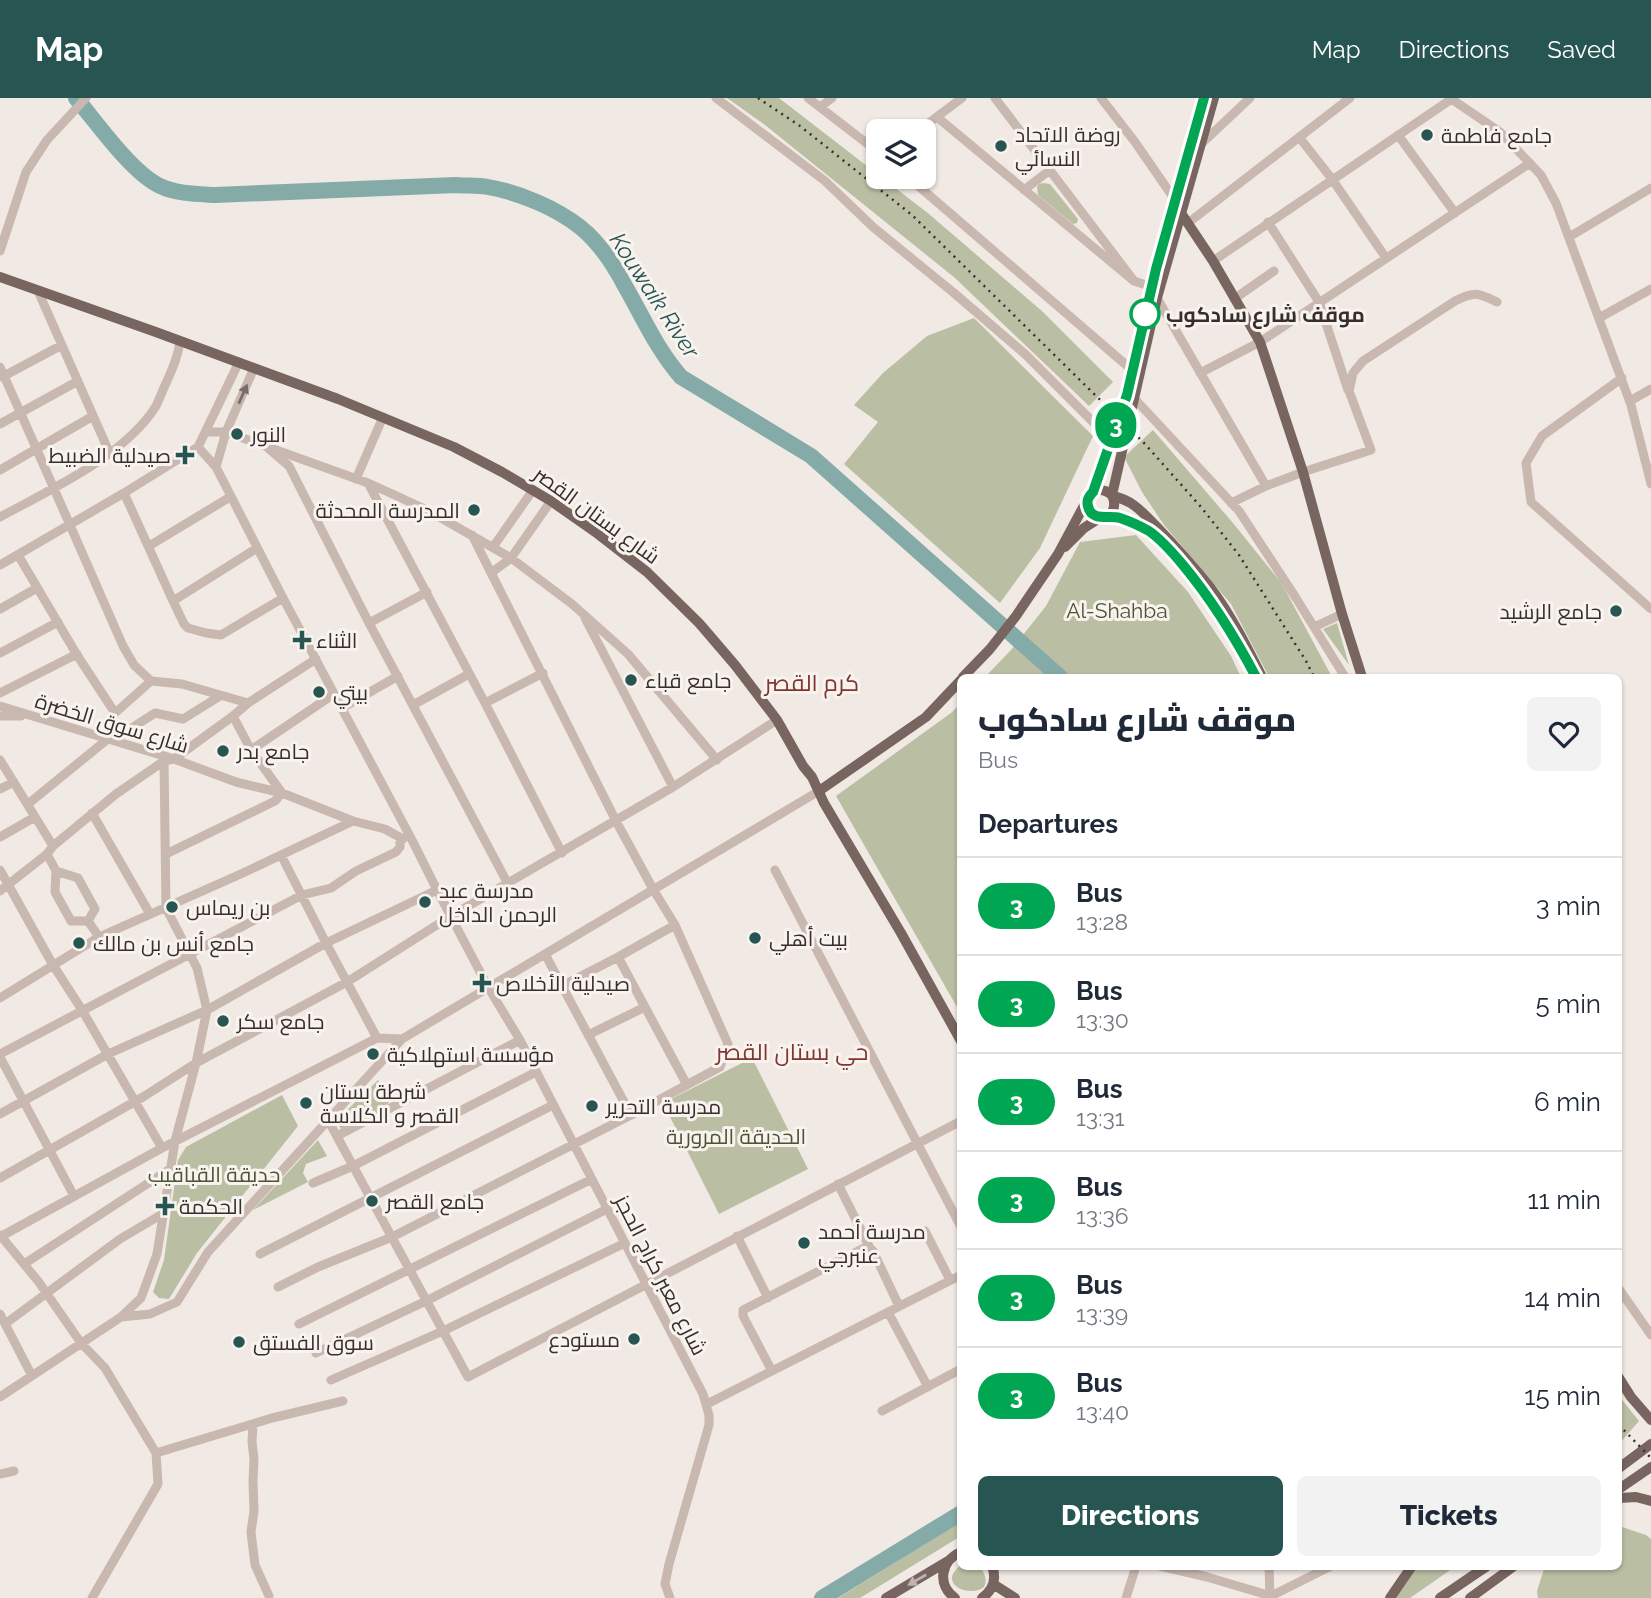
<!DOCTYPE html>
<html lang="en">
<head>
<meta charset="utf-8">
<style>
	:root { --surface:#fff; --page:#f2f2f3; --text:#1f2937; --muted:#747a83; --line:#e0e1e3; --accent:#275552 }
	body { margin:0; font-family:Raleway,Cairo,sans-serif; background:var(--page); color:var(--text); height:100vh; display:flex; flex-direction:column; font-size:26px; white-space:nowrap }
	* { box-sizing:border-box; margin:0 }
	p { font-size:23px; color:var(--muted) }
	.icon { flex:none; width:38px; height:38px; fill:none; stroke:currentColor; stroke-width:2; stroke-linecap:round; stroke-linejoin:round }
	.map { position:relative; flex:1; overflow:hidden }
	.details { position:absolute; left:957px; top:576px; width:665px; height:896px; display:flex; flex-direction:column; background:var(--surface); border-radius:10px; box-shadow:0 2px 5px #0004 }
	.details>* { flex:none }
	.badge { padding:0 14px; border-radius:23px; font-size:24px; line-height:46px }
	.controls { position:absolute; left:866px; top:21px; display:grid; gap:14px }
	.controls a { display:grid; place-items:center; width:70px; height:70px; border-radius:10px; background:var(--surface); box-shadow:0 2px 5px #0004; font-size:35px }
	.map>.badge { position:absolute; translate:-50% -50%; box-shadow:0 0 0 4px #fff }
	h2 { padding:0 21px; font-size:26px; line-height:63px }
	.round { display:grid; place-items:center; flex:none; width:74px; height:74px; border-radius:10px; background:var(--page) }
	.headline { display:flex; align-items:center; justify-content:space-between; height:119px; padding:0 21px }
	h1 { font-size:33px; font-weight:800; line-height:52px }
	.action { display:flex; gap:14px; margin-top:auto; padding:14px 21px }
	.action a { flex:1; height:80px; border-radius:10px; background:var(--accent); color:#fff; font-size:28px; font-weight:800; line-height:80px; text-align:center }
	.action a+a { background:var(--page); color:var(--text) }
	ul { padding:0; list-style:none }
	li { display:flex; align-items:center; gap:21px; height:98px; padding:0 21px; border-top:2px solid var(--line) }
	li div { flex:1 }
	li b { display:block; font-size:26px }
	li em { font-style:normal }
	li .badge { min-width:77px; font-weight:700; text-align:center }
	header { display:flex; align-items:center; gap:42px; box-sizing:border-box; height:98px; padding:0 35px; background:var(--accent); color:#fff }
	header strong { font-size:33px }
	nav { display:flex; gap:38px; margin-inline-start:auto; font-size:24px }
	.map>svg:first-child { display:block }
	.green { fill:#babfa4 }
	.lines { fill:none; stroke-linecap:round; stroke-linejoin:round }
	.river { stroke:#85aba8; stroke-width:16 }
	.minor { stroke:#c8b8b0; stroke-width:9 }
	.major { stroke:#786560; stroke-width:10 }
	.rail { stroke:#382f2d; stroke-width:2.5; stroke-dasharray:2 5; stroke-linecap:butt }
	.oneway { fill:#796d68 }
	.oneway2 { fill:#bfb3af }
	.line-casing { stroke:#fff; stroke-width:16 }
	.line { stroke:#00a651; stroke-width:10 }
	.poi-dot { fill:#275552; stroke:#f9f3ef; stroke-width:2.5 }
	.stop-dot { fill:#fff; stroke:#00a651; stroke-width:3.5 }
	.labels { text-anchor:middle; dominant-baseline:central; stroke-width:6; stroke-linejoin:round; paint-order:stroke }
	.poi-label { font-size:21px; fill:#382f2d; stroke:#f9f3ef; text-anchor:start }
	.stop-label { font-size:21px; font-weight:bold; fill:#382f2d; stroke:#f9f3ef; text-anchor:start }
	.street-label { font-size:21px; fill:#382f2d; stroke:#f9f3ef }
	.park-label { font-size:21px; fill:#4c5433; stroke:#f9f3ef }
	.water-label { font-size:23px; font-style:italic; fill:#275552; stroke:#f9f3ef }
	.neighbourhood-label { font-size:23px; fill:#7e372f; stroke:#f9f3ef }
</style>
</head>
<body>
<header>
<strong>Map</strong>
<nav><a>Map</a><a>Directions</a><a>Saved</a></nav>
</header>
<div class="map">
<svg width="1651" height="1500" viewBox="0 0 1651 1500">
	<rect width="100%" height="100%" fill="#f1e9e3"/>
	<path class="green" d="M727 0H779L929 116 1043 214 1113 284 1089 308 955 180 765 27Z
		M1043 85 1050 86 1078 121 1077 125 1073 126 1038 97 1037 89 1039 86Z
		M974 220 1093 338 1040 450 1000 505 844 366 878 324 854 307 883 275 927 238Z
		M1153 332 1233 425 1282 486 1332 579H1269L1231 506 1164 427 1142 394 1124 359Z
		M1136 437 1188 494 1231 558 1241 579H985L1011 552 1046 508 1080 444Z
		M1337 525 1349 567 1323 531Z
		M961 605V916L836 698 951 615Z
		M752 960 808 1071 719 1116 663 1005Z
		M378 982 389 1005 341 1031 336 1023Z
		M282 997 298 1028 197 1155 169 1201 159 1200 153 1194 164 1162 178 1062 186 1049Z
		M318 1042 327 1058 306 1066 303 1075 308 1084 253 1112Z
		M1619 1298 1639 1323 1619 1346Z
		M961 1424V1438L860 1500H838Z
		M1619 1428 1646 1437 1651 1441V1500H1538L1537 1493 1545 1468H1619Z
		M961 1467V1468H979C984 1474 988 1481 984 1489 972 1500 935 1487 961 1467Z
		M1411 1468H1456L1410 1500H1394Z"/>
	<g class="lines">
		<path class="river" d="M76 0C97 25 132 75 160 88 177 96 197 96 215 97L456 87C466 88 477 87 488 89 518 94 556 110 580 129 599 144 614 167 625 188 644 221 656 250 681 279L811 358 1060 579
			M822 1500 961 1415"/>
		<path class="minor" d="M716 0 825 83 873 129 954 195 1025 256 1111 342
			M808 0 878 54
			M995 0 1134 183 1152 189
			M1101 0 1135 44 1175 102
			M1450 0 1500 34 1541 77 1556 105 1631 307 1651 386
			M820 9 832 0
			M937 19 1134 183
			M918 33 962 0
			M1398 37 1455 115
			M1299 39 1332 81 1386 160
			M1200 47 1250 0
			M908 79 1132 272
			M1024 92 1050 72
			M1268 124 1319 204 1348 292
			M1188 125 1350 0
			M1569 139 1651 90
			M0 153 26 74 47 42 86 0
			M1213 163 1453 0
			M38 193 110 356
			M1157 200 1266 388 1303 374 1371 352 1349 293 1353 275 1363 263 1455 203C1475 193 1478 195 1497 204
			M1234 201 1274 173
			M1599 220 1651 191
			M0 269C42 362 82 455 123 548L134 567 151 583 182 586 248 605
			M1200 275 1260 244 1530 65
			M2 279 62 247
			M1622 280 1542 338 1526 365 1531 404 1651 511
			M1133 299 1239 413 1296 500 1345 579
			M1630 303 1651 291
			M0 326 78 283
			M206 334H226L368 385 399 399 429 413 511 460 572 506 628 556 717 662
			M198 349 216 369 283 500 412 742 437 792 488 889 520 942 703 1296 709 1317V1327L669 1466 665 1486 670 1500
			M268 350 289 368 369 525 508 786
			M216 369 226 334 254 270
			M0 372 93 318
			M356 381 383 319
			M368 385 485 605 562 755
			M124 395 173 503 184 526 188 530 206 535 221 537 283 500
			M1231 405 1266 388
			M0 419C50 392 126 357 156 308 160 300 163 291 167 283 173 269 178 259 180 243
			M149 448 230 399
			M493 449 533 392
			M18 457 77 557 115 615 110 623 109 640 28 706
			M0 467 124 395 198 349 239 264
			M491 475 511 460 551 403
			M173 503 257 450
			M0 511 37 490
			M585 520 673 689
			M369 525 427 494
			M1314 529 1342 516
			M0 555 58 524
			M0 595 77 556
			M485 605 543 575
			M413 607 469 576
			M0 608 174 661 236 684 282 695 353 723 385 731 403 741
			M342 610 398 578
			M115 615 151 583
			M0 618H21
			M113 642 155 615 183 621 220 598
			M251 652 334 596
			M0 662 53 748
			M0 691 14 684
			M92 715 150 816
			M0 739 35 719
			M47 756 56 773 55 794 71 823H88L99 839
			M166 756 275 703 282 695 251 652 233 618
			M281 757 326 845 377 940
			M0 772 53 867 82 912 162 1050
			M775 772 961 1129
			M56 773 78 780 95 811 88 823
			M0 793 47 756 53 748 116 696 164 663 174 661 233 618 248 605 316 561
			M545 856 631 1017
			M618 859 687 987
			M562 888 618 859 675 827
			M0 900 99 839 243 775 353 723
			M588 937 645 909
			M0 956 302 797 331 790 356 773 396 754 400 749V741
			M0 959 74 1098
			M0 1016 108 956 207 912 326 845 437 792
			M328 1022 468 1279 961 1023
			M337 1038 520 942
			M0 1080 143 999 196 965 347 884 451 818 673 689 777 622
			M313 1085 353 1068 536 974
			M838 1086 870 1150
			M925 1133 950 1182
			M0 1137 38 1183 81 1245 105 1270 156 1355
			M737 1138 768 1200
			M0 1139 162 1050 377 940 402 941
			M260 1156 553 1007
			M24 1166 170 1071
			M278 1189 318 1169 392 1139 631 1017 720 969 728 946 675 827 653 791 616 723 472 437
			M1619 1191 1651 1237
			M888 1214 928 1289
			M0 1216 32 1278
			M121 1219 150 1216 177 1204 208 1154 402 941 819 693
			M5 1226 120 1141 164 1115
			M299 1226 592 1081
			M316 1255 426 1203 607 1111
			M772 1273 743 1218V1212L866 1149 870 1150 873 1153 899 1208
			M331 1282 443 1233 625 1145
			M0 1299 121 1219 141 1200 157 1156 175 1043 196 965 207 912 197 870 166 810 164 663
			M707 1306 961 1177
			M882 1313 961 1271
			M253 1326 252 1344 254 1361 253 1383 254 1413 251 1434 255 1467 269 1498
			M0 1376 14 1373
			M1160 1468 1207 1479 1271 1498 1331 1468
			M1269 1468 1270 1500
			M92 1500 158 1386 156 1355 272 1320 343 1303
			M1126 1500 1136 1468"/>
		<path class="major" d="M1181 115 1213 163 1260 244 1303 374 1342 516 1362 579
			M0 179 153 233 338 301 454 349 502 374 551 403 598 436 647 474 699 525 735 567 777 622 803 668 812 679 824 705 901 835 961 943
			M1093 394 1127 297 1156 171 1204 0
			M1112 397C1087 377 1078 423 1103 419 1115 417 1116 406 1112 397L1157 200 1214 0
			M1112 398C1133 402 1142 414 1156 428 1175 448 1193 468 1210 489 1231 517 1247 549 1262 579
			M1107 418C1131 421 1151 434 1168 450
			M1065 449 1084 430 1101 419
			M963 579 990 551 1016 518 1058 456 1087 402
			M819 693 926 619 961 582
			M1619 1280 1631 1299 1651 1322
			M1619 1370 1651 1346
			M1619 1391 1651 1369
			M1619 1400 1636 1399 1651 1403
			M993 1486 1015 1500
			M886 1500 948 1463
			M955 1500C937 1487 940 1463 961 1454
			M982 1500C993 1492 997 1481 992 1468
			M1390 1500 1412 1468
			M1440 1500 1487 1468
			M1470 1500 1514 1468"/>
		<path class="rail" d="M758 0 800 28 912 117 1145 346 1201 409 1239 457 1306 563 1314 579
			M1619 1327 1651 1360"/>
	</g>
	<defs><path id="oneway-solid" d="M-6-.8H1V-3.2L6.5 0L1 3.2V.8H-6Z" transform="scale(1.75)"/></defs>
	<use class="oneway" href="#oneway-solid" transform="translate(243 296) rotate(-66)"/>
	<use class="oneway2" href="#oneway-solid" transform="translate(917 1482) rotate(150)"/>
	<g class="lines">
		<defs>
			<path id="line" d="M1204 0 1156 171 1127 297 1093 394C1089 398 1086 402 1088 408 1091 424 1109 417 1120 420 1129 423 1140 428 1149 433 1162 442 1173 455 1183 467 1212 502 1235 539 1256 579"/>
		</defs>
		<use href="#line" class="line-casing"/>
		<use href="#line" class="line"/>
	</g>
	<g class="poi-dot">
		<circle cx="1427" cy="37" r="7"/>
		<circle cx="1001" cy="48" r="7"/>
		<circle cx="237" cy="336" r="7"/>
		<path d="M181.5 346.5h7v7h7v7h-7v7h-7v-7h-7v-7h7z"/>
		<circle cx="474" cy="412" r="7"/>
		<circle cx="1616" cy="513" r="7"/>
		<path d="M298.5 531.5h7v7h7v7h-7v7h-7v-7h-7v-7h7z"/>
		<circle cx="631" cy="582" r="7"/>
		<circle cx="319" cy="594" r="7"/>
		<circle cx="223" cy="653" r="7"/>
		<circle cx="425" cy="804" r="7"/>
		<circle cx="172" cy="809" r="7"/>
		<circle cx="755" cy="840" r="7"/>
		<circle cx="79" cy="845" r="7"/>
		<path d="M478.5 874.5h7v7h7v7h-7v7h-7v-7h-7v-7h7z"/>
		<circle cx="223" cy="923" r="7"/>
		<circle cx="373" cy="956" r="7"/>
		<circle cx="306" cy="1005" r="7"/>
		<circle cx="592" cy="1008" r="7"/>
		<circle cx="372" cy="1103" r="7"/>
		<path d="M161.5 1097.5h7v7h7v7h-7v7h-7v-7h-7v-7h7z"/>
		<circle cx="804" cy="1145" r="7"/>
		<circle cx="634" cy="1241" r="7"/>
		<circle cx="239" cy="1244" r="7"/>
	</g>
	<circle class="stop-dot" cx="1145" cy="216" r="14"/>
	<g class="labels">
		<g class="poi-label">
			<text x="1015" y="36">روضة الاتحاد<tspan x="1015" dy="24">النسائي</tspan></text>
			<text x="1441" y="37">جامع فاطمة</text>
			<text x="251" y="336">النور</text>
			<text x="171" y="357" text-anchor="end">صيدلية الضبيط</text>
			<text x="460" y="412" text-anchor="end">المدرسة المحدثة</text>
			<text x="1602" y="513" text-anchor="end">جامع الرشيد</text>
			<text x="316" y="542">الثناء</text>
			<text x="645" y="582">جامع قباء</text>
			<text x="333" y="594">بيتي</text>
			<text x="237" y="653">جامع بدر</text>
			<text x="439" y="792">مدرسة عبد<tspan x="439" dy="24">الرحمن الداخل</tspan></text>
			<text x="186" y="809">بن ريماس</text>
			<text x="769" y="840">بيت أهلي</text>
			<text x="93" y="845">جامع أنس بن مالك</text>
			<text x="496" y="885">صيدلية اﻷخلاص</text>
			<text x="237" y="923">جامع سكر</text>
			<text x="387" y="956">مؤسسة استهلاكية</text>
			<text x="320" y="993">شرطة بستان<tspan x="320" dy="24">القصر و الكلاسة</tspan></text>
			<text x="606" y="1008">مدرسة التحرير</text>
			<text x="386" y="1103">جامع القصر</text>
			<text x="179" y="1108">الحكمة</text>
			<text x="818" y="1133">مدرسة أحمد<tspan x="818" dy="24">عنبرجي</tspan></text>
			<text x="620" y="1241" text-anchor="end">مستودع</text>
			<text x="253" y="1244">سوق الفستق</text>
		</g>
		<g class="stop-label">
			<text x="1166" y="216">موقف شارع سادكوب</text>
		</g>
		<g class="street-label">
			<text transform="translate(597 417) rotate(36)">شارع بستان القصر</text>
			<text transform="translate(112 625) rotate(17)">شارع سوق الخضرة</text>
			<text transform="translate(661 1177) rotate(63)">شارع معبر كراج الحجز</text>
		</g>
		<g class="park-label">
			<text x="1117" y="512">Al-Shahba</text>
			<text x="736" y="1038">الحديقة المرورية</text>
			<text x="214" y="1076">حديقة القباقيب</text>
		</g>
		<g class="water-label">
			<text transform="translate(655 197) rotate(57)">Kouwaik River</text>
		</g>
		<g class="neighbourhood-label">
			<text x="812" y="584">كرم القصر</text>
			<text x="792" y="953">حي بستان القصر</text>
		</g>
	</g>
</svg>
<div class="controls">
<a><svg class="icon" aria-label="layers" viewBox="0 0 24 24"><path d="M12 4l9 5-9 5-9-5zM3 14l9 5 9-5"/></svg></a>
</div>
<b class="badge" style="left:1116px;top:327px;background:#00a651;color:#fff">3</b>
<section class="details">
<div class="headline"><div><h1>موقف شارع سادكوب</h1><p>Bus</p></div><a class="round"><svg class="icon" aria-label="heart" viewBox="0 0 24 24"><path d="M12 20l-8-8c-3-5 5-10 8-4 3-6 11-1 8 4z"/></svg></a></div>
<h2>Departures</h2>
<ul>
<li><span class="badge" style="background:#00a651;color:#fff">3</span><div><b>Bus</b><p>13:28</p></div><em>3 min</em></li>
<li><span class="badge" style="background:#00a651;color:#fff">3</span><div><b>Bus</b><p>13:30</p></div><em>5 min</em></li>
<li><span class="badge" style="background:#00a651;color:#fff">3</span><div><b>Bus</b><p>13:31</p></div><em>6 min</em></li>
<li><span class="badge" style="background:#00a651;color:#fff">3</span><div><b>Bus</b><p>13:36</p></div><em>11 min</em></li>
<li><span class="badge" style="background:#00a651;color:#fff">3</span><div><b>Bus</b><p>13:39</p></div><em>14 min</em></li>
<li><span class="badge" style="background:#00a651;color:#fff">3</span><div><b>Bus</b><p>13:40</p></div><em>15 min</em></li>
</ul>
<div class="action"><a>Directions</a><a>Tickets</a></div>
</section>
</div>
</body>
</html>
